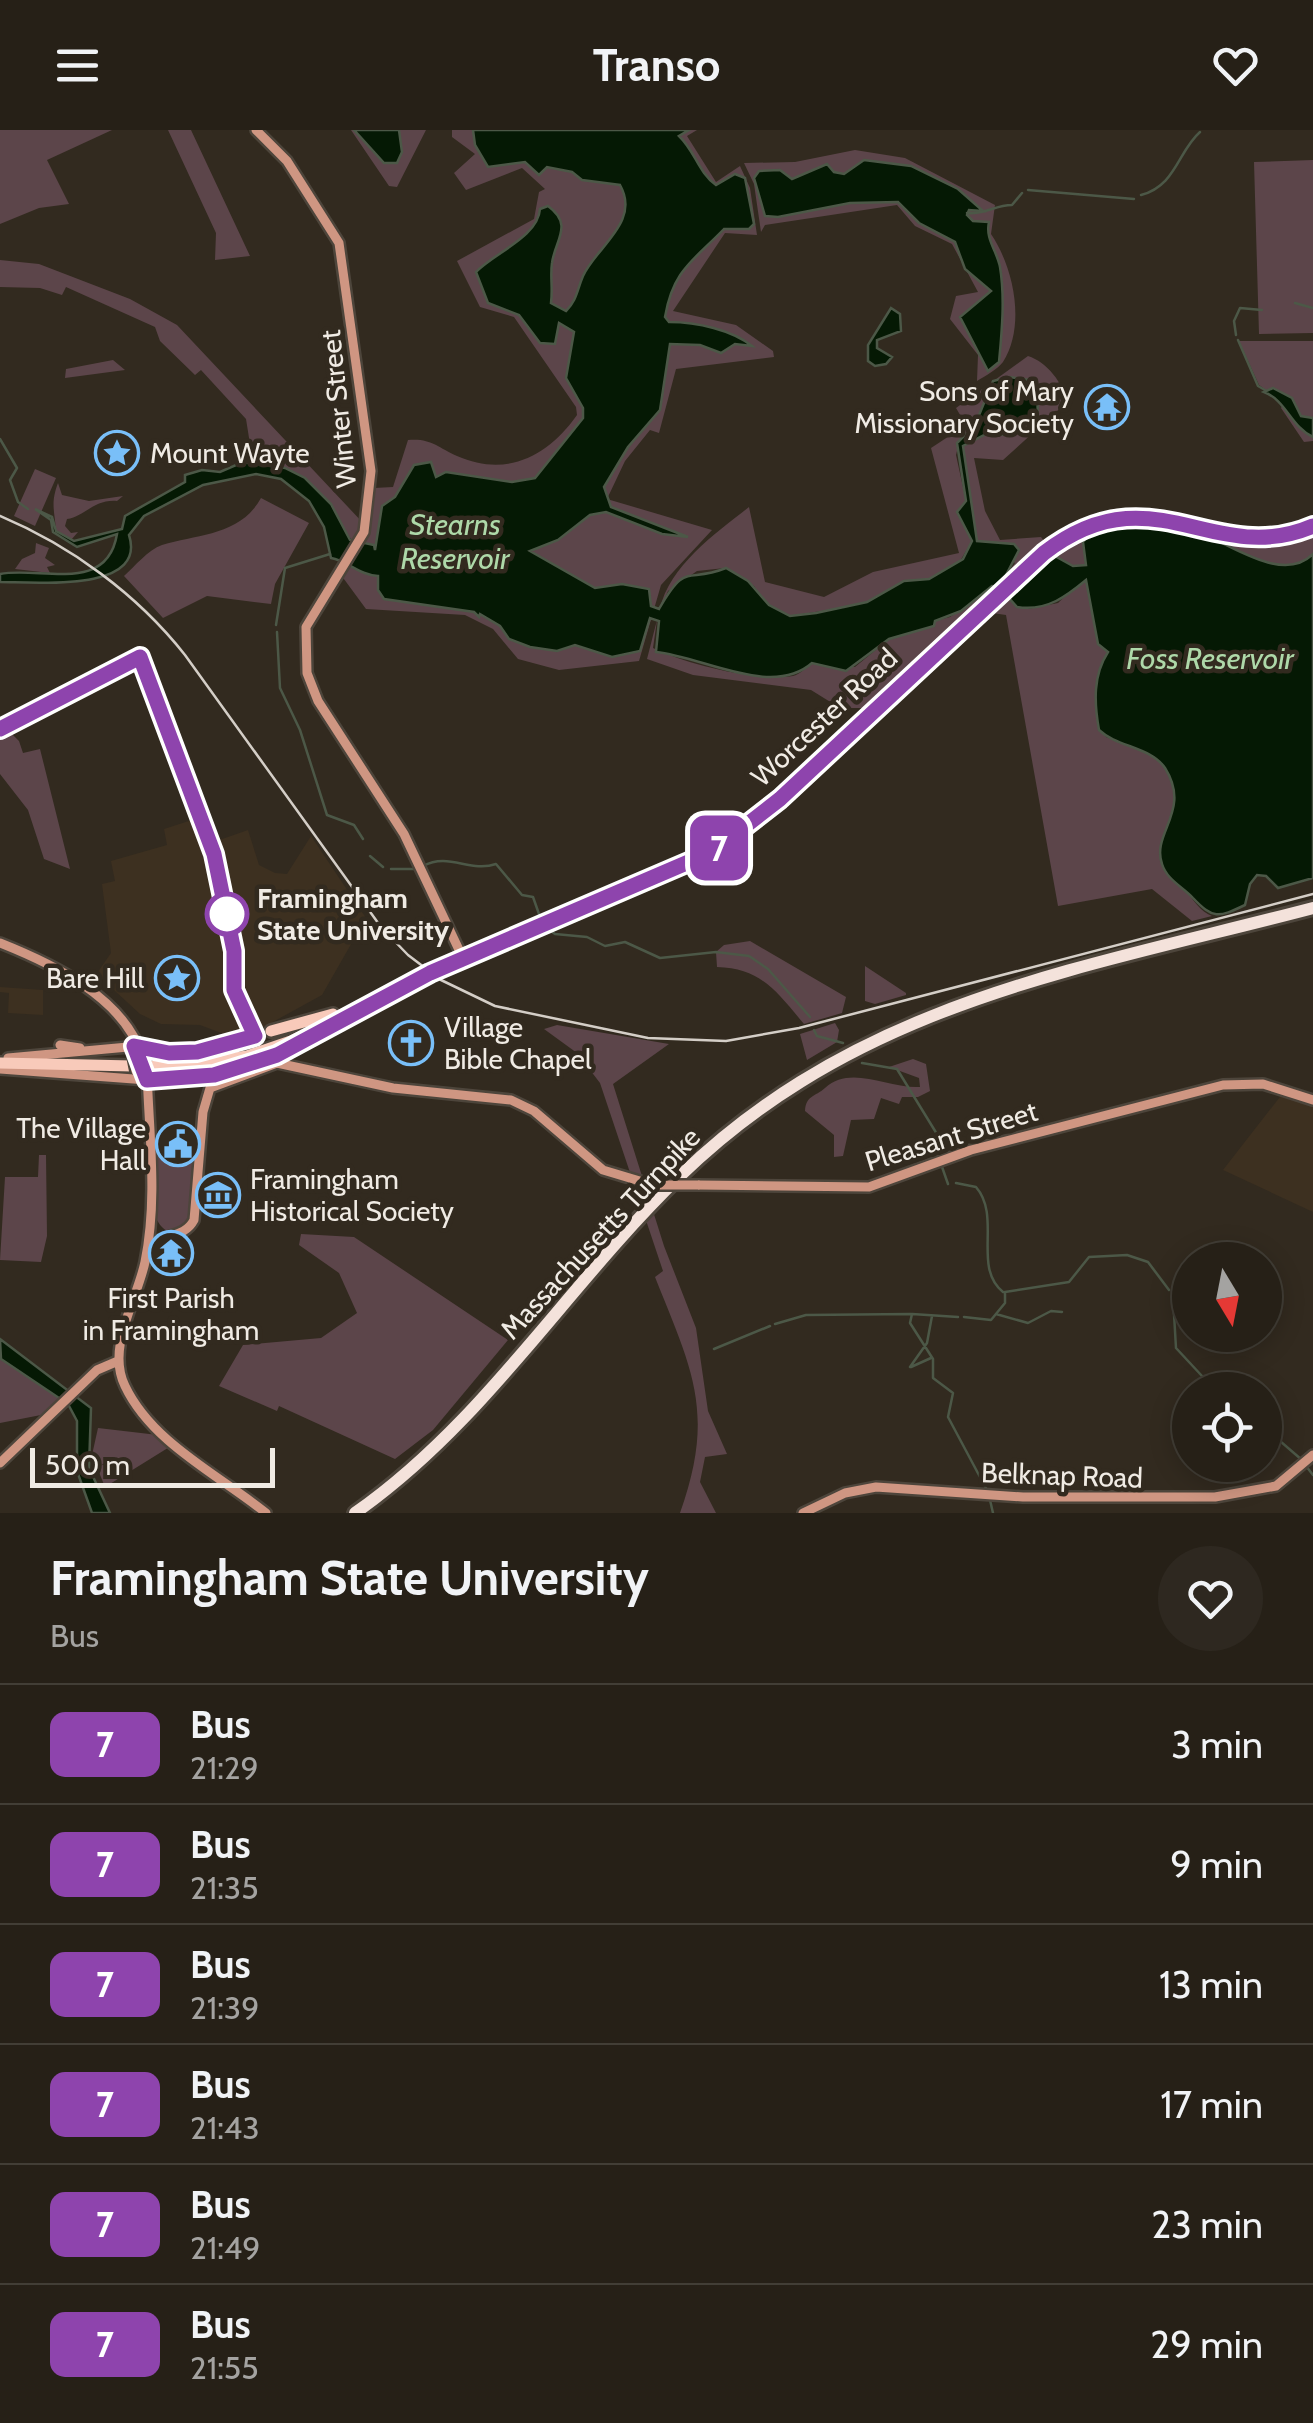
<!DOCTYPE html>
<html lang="en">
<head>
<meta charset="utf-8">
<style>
	:root { --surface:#262017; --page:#2e2820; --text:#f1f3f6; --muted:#a4a3a1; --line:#423e36 }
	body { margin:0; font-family:Cabin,sans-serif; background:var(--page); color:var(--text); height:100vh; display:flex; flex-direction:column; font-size:38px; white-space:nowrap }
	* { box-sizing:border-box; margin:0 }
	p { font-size:32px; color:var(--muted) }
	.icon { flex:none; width:55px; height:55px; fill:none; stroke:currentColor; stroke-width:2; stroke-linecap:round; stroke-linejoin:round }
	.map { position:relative; height:1383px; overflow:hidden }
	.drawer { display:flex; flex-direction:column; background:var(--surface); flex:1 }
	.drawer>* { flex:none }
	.badge { padding:0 20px; border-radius:15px; font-size:35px; line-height:65px }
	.needle { width:65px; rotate:170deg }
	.fabs { position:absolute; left:1172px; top:1112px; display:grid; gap:20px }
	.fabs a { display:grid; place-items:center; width:110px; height:110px; border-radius:50%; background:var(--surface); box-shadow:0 5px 25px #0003,0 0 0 2px var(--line); font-size:50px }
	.scale { position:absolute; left:30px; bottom:25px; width:245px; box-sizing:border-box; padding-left:10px; border:5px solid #f0ebe4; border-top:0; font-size:28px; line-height:35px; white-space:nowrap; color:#f0ebe4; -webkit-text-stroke:8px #322a1f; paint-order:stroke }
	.map>.badge { position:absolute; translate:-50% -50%; box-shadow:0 0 0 5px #fff }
	.round { display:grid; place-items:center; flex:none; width:105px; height:105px; border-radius:52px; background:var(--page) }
	.summary { display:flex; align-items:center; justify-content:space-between; height:170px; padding:0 50px }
	h1 { font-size:48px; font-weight:700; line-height:75px }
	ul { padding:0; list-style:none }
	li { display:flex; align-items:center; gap:30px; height:120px; padding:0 50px; border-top:2px solid var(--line) }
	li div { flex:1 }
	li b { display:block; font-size:38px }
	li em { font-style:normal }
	li .badge { min-width:110px; font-weight:700; text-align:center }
	header { display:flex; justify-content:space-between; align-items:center; height:130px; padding:0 50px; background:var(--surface); font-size:45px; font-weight:700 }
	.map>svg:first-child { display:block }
	.built { fill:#3d3020 }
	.green { fill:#5c454a }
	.water { fill:#051904; stroke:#4c5847; stroke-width:2.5 }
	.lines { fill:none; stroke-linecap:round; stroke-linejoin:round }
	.stream { stroke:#4c5847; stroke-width:2.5 }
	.secondary-casing { stroke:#4d453b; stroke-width:14 }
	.trunk-casing { stroke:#4d453b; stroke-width:16 }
	.motorway-casing { stroke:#4d453b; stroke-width:18 }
	.secondary { stroke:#cf9682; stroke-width:9 }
	.trunk { stroke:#f8caba; stroke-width:11 }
	.motorway { stroke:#f4e2db; stroke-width:12 }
	.rail { stroke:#d4cec7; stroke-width:2.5 }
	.secondary-bridge-casing { stroke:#4d453b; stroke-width:14; stroke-linecap:butt }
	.secondary-bridge { stroke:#cf9682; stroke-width:9 }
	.line-casing { stroke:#fff; stroke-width:22 }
	.line { stroke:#8e44ad; stroke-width:15 }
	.stop-dot { fill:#fff; stroke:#8e44ad; stroke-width:5 }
	.labels { text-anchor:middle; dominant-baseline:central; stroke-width:9; stroke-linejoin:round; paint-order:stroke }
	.poi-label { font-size:28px; fill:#f0ebe4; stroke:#322a1f; text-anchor:end }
	.street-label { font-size:28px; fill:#f0ebe4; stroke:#322a1f }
	.stop-label { font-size:28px; font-weight:bold; fill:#f0ebe4; stroke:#322a1f; text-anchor:start }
	.water-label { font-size:30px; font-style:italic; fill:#aed9a9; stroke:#322a1f }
</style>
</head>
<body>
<header><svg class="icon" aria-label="menu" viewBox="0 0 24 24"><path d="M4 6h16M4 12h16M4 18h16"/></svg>Transo<svg class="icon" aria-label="heart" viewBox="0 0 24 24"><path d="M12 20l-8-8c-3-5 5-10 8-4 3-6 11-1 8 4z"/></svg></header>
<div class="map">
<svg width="1313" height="1383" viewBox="0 0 1313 1383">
	<rect width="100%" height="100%" fill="#322a1f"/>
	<path class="built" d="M198 688 208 714 248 700 259 735 275 743 287 744 311 706 366 788 322 865 240 910 200 895 161 894 140 884 101 848 93 857 89 855 111 823 102 754 115 751 111 731 167 715 164 699Z
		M0 857 43 860V885L8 883 9 863 0 862Z
		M1283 963 1313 974V1082L1223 1040Z"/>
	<path class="green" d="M0 0H112L47 30 69 74 39 78 0 94Z
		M168 0H191L250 126 215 130 216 103Z
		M351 0H426L397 57 389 56Z
		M452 0H697L687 6 716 52 740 36 750 58 757 105 725 103 673 181 736 195 773 221 774 227 676 239 659 303 650 300 625 331 607 369 712 400 661 455 639 531 559 540 518 529 493 499 465 485 366 479 341 445 366 404 374 358 393 357 408 310C431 308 437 317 457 326 507 348 548 326 577 285L576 277 514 187 480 177 457 131 534 89 539 62 545 59 522 38 466 60 454 43 475 24 452 7Z
		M855 20 905 28 995 75 991 104C1014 138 1026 196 1003 232 998 239 985 246 977 251L978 225 950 189 956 166 978 162 952 114 915 96 897 75 765 95 761 102 754 54 744 33 795 32Z
		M1313 30V203L1259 204 1254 32Z
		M0 130 39 134 130 169 177 195 364 394 355 413C329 387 327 358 285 339 276 334 264 336 253 333L246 289 201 240 195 245 160 211 155 197 66 157 62 165 40 158 0 157Z
		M1239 211H1313V311L1304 312 1281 278 1284 273 1259 255Z
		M1028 226C1047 232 1063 253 1067 272L1003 330 974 328 985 381 1000 410 1041 407 1044 411 1005 447 1015 433 977 411 963 316 988 303 999 307 1035 289 1024 248 993 251 975 295 960 309 956 325 966 371 958 385 972 411 960 431 929 449 904 451 867 472 834 479 790 486 765 473 754 456 725 438 697 441 668 461 660 479C669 436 716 403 749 377L765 452 824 467 873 442 959 423 931 318 966 295 956 278Z
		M113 230 125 240 65 248 66 239Z
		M35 339 56 348 35 396 14 386Z
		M58 353 62 365 89 371 123 366 117 371C94 369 84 387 67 389L65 396 71 403 78 402 71 410 56 401C55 382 50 374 58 353Z
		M261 368 309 393 275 454 271 474 207 466 163 488 124 446C135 436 148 420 162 415 198 404 240 406 261 368Z
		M1143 391 1255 412 1313 400V424C1284 452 1232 417 1203 405 1182 396 1106 395 1087 406V435L1072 436 1053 425 1023 448C1060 414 1093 398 1143 391Z
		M36 413 49 418 45 428 55 435 47 437 50 443 15 439 22 429 35 423Z
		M1082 450 1090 456 1098 514 1108 522C1092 549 1093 578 1106 607 1122 614 1142 619 1157 629 1209 666 1128 714 1184 760 1194 769 1200 782 1212 786L1192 791 1152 759 1058 776 1006 485 992 483 967 500 1013 457 1009 465 1013 473 1028 479 1058 473Z
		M995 456 863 578H840L811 560 693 545 647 529 657 490 653 518C689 535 754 551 793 546 799 545 808 536 812 533L855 537 889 509 934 496 935 491 950 487Z
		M7 599 19 611 23 623 40 619 70 739 44 729 28 680 0 644V603Z
		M750 811 846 867 842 883 804 894C777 862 761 838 717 837L716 822 724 815Z
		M865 836 906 863V865L875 874 865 871Z
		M835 893 839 900 837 912 807 930 800 904Z
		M557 895 669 914 613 954 664 1116 696 1198 708 1281 727 1324 705 1327 700 1352 716 1383H680C716 1282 692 1240 655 1147L663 1141 600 953 577 923 544 899Z
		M913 929 926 934 930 961 918 967H902L899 974 881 968 874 989 851 990 843 1026 834 1027V1005L805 981C806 965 815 967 825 958 851 934 888 959 920 957L919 948 889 937Z
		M162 1003 165 1008 197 1011 190 1093 172 1103C140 1093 156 1033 155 1006Z
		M39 1025H46L47 1106 41 1132 0 1130 5 1047H38Z
		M301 1104 354 1107 508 1210 433 1300 395 1329 279 1276 277 1281 219 1256 243 1215 321 1208 357 1183 339 1143 299 1115Z
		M0 1225 33 1245 70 1260 41 1285 0 1293Z
		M98 1298 158 1305 171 1316 105 1357 92 1325Z"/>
	<path class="water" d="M354 0H399L402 22 397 33H384Z
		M473 0H689L679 6C695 21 698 42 716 55L735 44 745 48 754 94 749 99H724C693 131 673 140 665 187L669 192C697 192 732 200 752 216L735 214 721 223 700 215 670 214 660 280 628 317 604 357 611 377 688 407 662 404 606 382 590 385 558 410 530 421 595 458 622 454 649 459 651 476 659 479C687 430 686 454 726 438L748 451 769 475 790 486 816 483 867 472 904 451 929 449 963 429 972 411 957 382 966 371 957 313 975 295 993 251 1009 247 1029 250 1037 263 1038 287 1007 305 988 303 963 316 977 411 1014 414 1019 420 1005 447 1026 448 1053 425 1073 436 1086 435 1083 412 1089 404C1120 392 1165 392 1197 402 1229 412 1282 455 1313 424V748L1278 758 1266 746 1257 745 1250 754 1245 775C1218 788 1213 789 1193 768 1183 757 1167 750 1162 734 1151 703 1192 681 1165 638 1151 617 1117 617 1099 600 1094 572 1093 545 1108 522L1098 514 1086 450C1068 465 1047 482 1017 477L1009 468 1014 458 992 456 961 481 935 491 934 496 889 509 846 541 812 533C772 568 704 527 656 522L659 491 650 488 640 521 612 527 575 515 557 521 530 517 509 509 500 496 480 484 479 487 474 482 384 469 378 460V446C359 445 348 431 331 428L324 397 309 371 281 349 256 344 203 355 144 386 129 405C148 464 30 452 0 452V444C40 436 107 465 117 404L77 417 53 402 51 390 35 379 52 387 56 401 74 411 122 399 125 386 185 352V345L202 340 220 342 243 332 285 338 305 348 331 374 350 410 374 415 375 420 382 376 395 367 414 335 431 332 436 347 446 342 512 352 535 348 583 288V278L566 248 574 202 559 193 555 214 540 213 519 185 488 173 476 142C494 123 538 107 540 79L548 76C574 95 555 110 552 133 550 146 553 159 551 173L566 181C577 170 577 160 583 146 596 117 641 92 620 55L582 50 572 42 547 37 539 45 525 32 488 37 475 15Z
		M864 30 911 36 958 59 983 81 969 80 967 85 973 91 989 92C985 109 997 121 1000 137 1005 167 1002 201 999 232L988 241 960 187 991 161 965 139 955 112 919 93 898 72 850 73 778 87 765 86 754 48 759 41 780 40 792 49 827 34 834 42 844 44Z
		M891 178 900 184 901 201 877 210V218L892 227 886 234 875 236 868 231V215Z
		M1273 258 1292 268 1301 286 1313 288V307C1291 297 1286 270 1264 262Z
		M0 1209 91 1278 89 1338 110 1383H92L77 1341V1291L68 1274 1 1229Z"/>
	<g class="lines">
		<path class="stream" d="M1028 60 1134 69
			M1141 65C1176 56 1178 21 1200 2
			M967 83C984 85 995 75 1012 75L1022 63
			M1295 173 1313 178
			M1236 205 1234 191 1240 178 1262 180
			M1238 210 1258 256 1265 260
			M0 309 17 338 10 350 18 372 28 379
			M276 495 285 438 330 424
			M277 502 280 558 300 600 327 685 354 695 363 709
			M370 726 383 737
			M423 736C449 722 470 743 496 734L522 765 533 767 539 784
			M391 739H416
			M545 797 555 804 587 807 605 816 625 812 660 828 716 822 749 826 768 839 810 887
			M814 900 817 906 843 913
			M862 933 897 939 940 1009
			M941 1034 948 1054
			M956 1053 976 1057C1002 1087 972 1137 1003 1162
			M1005 1162 1069 1152 1089 1127 1127 1125 1148 1132 1169 1160
			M1173 1167 1176 1218 1215 1260
			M996 1184 1028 1193 1051 1181 1062 1182
			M958 1187 912 1184 910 1193 933 1229V1248L953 1263 948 1287 988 1362
			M964 1187 991 1190 1005 1173V1162
			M775 1194 806 1185 911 1184
			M714 1219 770 1196
			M910 1237 927 1213 932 1186
			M911 1237 931 1228
			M1265 1298 1302 1330
			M1218 1335 1222 1346 1251 1342
			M1306 1336 1313 1345
			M990 1370 993 1383"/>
		<defs>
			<path id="secondary" d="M256 0 287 31 339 113 371 341 364 402 306 497 307 543 318 571 404 704 461 824
				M0 813C53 834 124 868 142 926
				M60 915 80 918
				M8 928 139 916
				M0 939 147 950 204 947
				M147 941C149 1005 158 1068 145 1132 137 1170 106 1218 125 1256 152 1313 219 1345 266 1383
				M210 958 277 933 393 958 511 970 534 981 603 1040 653 1055
				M698 1055 869 1057 971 1020 1223 955 1263 954 1313 970
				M148 1117C163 1103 184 1109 194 1090L203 982 210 958
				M0 1333 97 1240 118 1231
				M803 1383 845 1363 876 1357 1023 1367H1215L1276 1356 1313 1325"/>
			<path id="trunk" d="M697 736 737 725
				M271 901 333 884
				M0 933 177 937 247 926 291 911 537 795 691 734 734 707 780 669 1044 423C1146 341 1215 437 1313 396
				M202 947 250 935 297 916"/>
			<path id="motorway" d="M355 1383C485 1292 567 1155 680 1046 860 871 1081 839 1313 778"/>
		</defs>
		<use href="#secondary" class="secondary-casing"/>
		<use href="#trunk" class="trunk-casing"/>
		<use href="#motorway" class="motorway-casing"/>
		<use href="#secondary" class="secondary"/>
		<use href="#trunk" class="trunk"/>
		<use href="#motorway" class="motorway"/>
		<path class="rail" d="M0 386C71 416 137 464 185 525L381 797 408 825 441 850 495 876 648 908 726 911 799 898 1313 764"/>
		<defs>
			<path id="secondary-bridge" d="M133 926 136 941
				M142 926 147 941
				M653 1055H698"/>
		</defs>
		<use href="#secondary-bridge" class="secondary-bridge-casing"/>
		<use href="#secondary-bridge" class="secondary-bridge"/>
	</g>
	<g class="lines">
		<defs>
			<path id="line" d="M0 599 140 527 214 724 234 821V860L255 906 197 922 169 923 134 916 147 950 214 945 277 925 430 843 712 722 780 669 1044 423C1153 339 1213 439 1313 396"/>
		</defs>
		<use href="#line" class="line-casing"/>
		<use href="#line" class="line"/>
	</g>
	<defs>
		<symbol id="temple-ring" viewBox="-11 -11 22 22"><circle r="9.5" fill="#322a1f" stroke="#79bff8" stroke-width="1.5"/><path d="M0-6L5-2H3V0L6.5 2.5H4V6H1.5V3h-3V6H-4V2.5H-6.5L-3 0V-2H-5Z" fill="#79bff8"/></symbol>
		<symbol id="sight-ring" viewBox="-11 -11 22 22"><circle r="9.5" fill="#322a1f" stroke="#79bff8" stroke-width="1.5"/><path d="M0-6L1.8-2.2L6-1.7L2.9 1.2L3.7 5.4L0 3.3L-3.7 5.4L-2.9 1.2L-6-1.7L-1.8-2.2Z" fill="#79bff8"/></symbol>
		<symbol id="church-ring" viewBox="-11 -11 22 22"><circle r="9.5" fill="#322a1f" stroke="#79bff8" stroke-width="1.5"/><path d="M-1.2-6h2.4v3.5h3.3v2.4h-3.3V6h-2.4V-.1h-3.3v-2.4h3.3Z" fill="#79bff8"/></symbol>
		<symbol id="civic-ring" viewBox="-11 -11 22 22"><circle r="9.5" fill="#322a1f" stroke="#79bff8" stroke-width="1.5"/><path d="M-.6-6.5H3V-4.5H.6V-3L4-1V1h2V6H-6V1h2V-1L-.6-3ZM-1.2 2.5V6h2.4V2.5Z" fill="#79bff8"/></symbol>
		<symbol id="museum-ring" viewBox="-11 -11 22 22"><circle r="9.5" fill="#322a1f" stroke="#79bff8" stroke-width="1.5"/><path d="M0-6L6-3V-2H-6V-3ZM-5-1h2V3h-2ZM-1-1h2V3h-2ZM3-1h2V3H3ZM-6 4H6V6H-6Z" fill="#79bff8"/></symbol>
	</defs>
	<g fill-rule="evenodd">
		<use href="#temple-ring" x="1082" y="252" width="50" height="50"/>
		<use href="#sight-ring" x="92" y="298" width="50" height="50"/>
		<use href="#sight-ring" x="152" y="823" width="50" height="50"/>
		<use href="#church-ring" x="386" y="888" width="50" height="50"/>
		<use href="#civic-ring" x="153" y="989" width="50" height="50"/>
		<use href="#museum-ring" x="193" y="1040" width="50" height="50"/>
		<use href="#temple-ring" x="146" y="1098" width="50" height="50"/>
	</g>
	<circle class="stop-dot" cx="227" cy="784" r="20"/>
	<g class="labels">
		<g class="poi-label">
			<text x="1074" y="261">Sons of Mary<tspan x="1074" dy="32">Missionary Society</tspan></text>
			<text x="150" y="323" text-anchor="start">Mount Wayte</text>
			<text x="144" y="848">Bare Hill</text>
			<text x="444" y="897" text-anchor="start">Village<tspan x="444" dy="32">Bible Chapel</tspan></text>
			<text x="146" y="998">The Village<tspan x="146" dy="32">Hall</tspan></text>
			<text x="250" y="1049" text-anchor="start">Framingham<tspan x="250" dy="32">Historical Society</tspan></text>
			<text x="171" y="1168" text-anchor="middle">First Parish<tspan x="171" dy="32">in Framingham</tspan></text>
		</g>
		<g class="street-label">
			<text transform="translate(338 279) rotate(-96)">Winter Street</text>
			<text transform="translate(824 587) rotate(-43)">Worcester Road</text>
			<text transform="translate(951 1006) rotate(-17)">Pleasant Street</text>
			<text transform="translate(600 1103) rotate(-47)">Massachusetts Turnpike</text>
			<text transform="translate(1062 1345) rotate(2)">Belknap Road</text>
		</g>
		<g class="stop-label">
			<text x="257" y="768">Framingham<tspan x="257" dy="32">State University</tspan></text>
		</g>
		<g class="water-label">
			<text x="455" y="394">Stearns<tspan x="455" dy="34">Reservoir</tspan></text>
			<text x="1210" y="528">Foss Reservoir</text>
		</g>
	</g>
</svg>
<div class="fabs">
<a><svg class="needle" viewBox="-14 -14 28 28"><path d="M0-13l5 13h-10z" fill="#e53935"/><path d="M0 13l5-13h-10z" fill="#a4a3a1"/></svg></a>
<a><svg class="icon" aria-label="locate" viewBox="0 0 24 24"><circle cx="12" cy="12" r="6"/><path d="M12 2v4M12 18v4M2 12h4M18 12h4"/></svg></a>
</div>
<div class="scale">500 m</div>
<b class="badge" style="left:719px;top:718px;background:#8e44ad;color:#fff">7</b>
</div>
<section class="drawer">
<div class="summary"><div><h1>Framingham State University</h1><p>Bus</p></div><a class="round"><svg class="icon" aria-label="heart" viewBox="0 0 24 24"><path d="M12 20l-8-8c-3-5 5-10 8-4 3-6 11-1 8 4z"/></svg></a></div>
<ul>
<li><span class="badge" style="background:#8e44ad;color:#fff">7</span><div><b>Bus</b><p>21:29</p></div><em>3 min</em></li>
<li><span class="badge" style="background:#8e44ad;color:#fff">7</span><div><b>Bus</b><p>21:35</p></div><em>9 min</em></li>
<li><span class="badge" style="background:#8e44ad;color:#fff">7</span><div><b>Bus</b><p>21:39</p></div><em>13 min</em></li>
<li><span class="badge" style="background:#8e44ad;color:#fff">7</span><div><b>Bus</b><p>21:43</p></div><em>17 min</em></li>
<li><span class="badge" style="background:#8e44ad;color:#fff">7</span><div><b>Bus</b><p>21:49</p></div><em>23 min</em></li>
<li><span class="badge" style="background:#8e44ad;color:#fff">7</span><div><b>Bus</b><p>21:55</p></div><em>29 min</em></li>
</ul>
</section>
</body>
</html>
